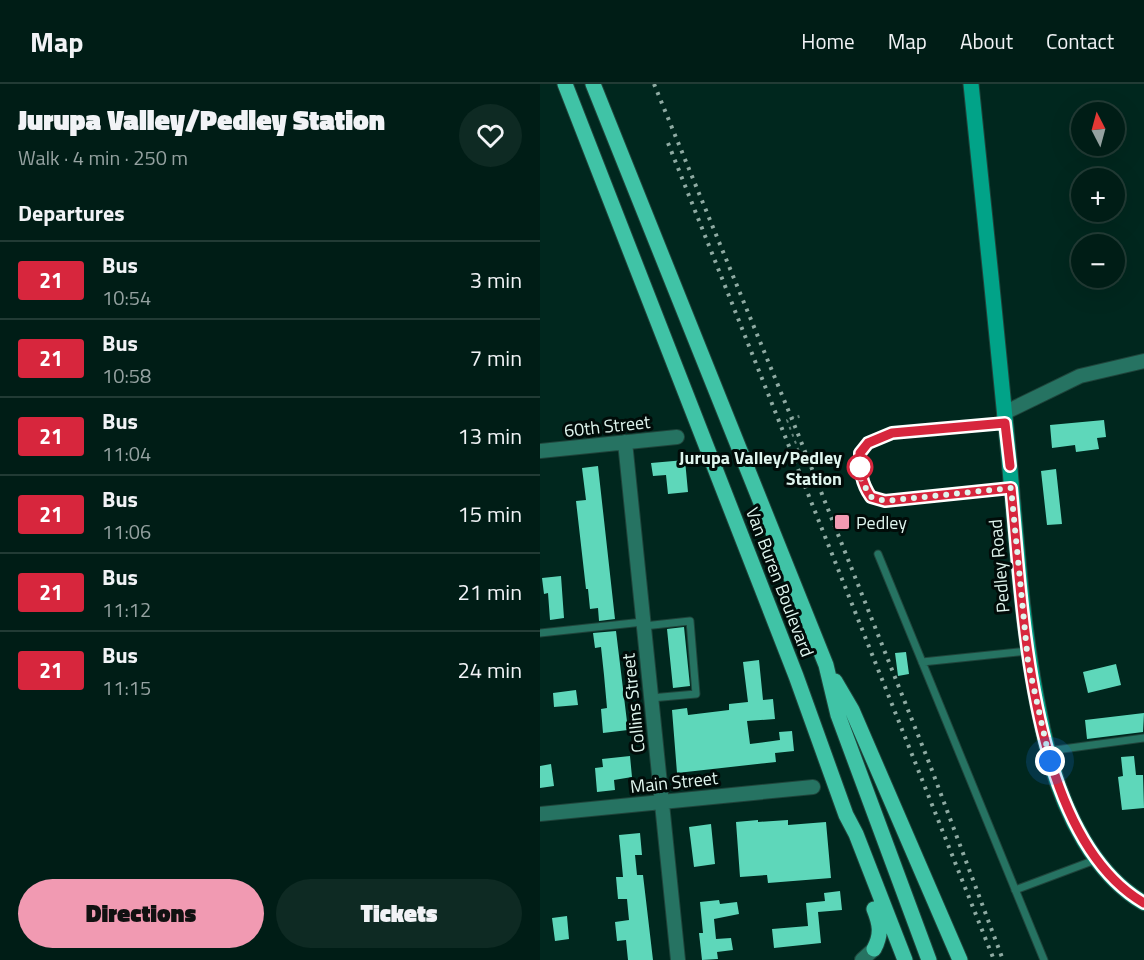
<!DOCTYPE html>
<html lang="en">
<head>
<meta charset="utf-8">
<style>
	:root { --surface:#001d16; --page:#0e2a23; --text:#f1f3f6; --muted:#95a2a1; --line:#223b35; --accent:#f19ab2 }
	body { margin:0; font-family:"Titillium Web",sans-serif; background:var(--page); color:var(--text); height:100vh; display:flex; flex-direction:column; font-size:22px; white-space:nowrap }
	* { box-sizing:border-box; margin:0 }
	p { font-size:20px; color:var(--muted) }
	.icon { flex:none; width:33px; height:33px; fill:none; stroke:currentColor; stroke-width:2; stroke-linecap:round; stroke-linejoin:round }
	.map { position:relative; flex:1; overflow:hidden }
	.side { display:flex; flex-direction:column; background:var(--surface); width:540px }
	.side>* { flex:none }
	.badge { padding:0 12px; border-radius:4px; font-size:21px; line-height:39px }
	.needle { width:39px; rotate:354deg }
	.fabs { position:absolute; left:531px; top:18px; display:grid; gap:12px }
	.fabs a { display:grid; place-items:center; width:54px; height:54px; border-radius:50%; background:var(--surface); box-shadow:0 6px 24px #0002,0 0 0 2px var(--line); font-size:30px }
	.you { position:absolute; width:30px; height:30px; margin:-15px; border:4px solid #fff; border-radius:50%; background:#1a73e8; box-shadow:0 0 0 9px #1a73e833 }
	.map>.badge { position:absolute; translate:-50% -50%; box-shadow:0 0 0 3px #fff }
	h2 { padding:0 18px; font-size:22px; line-height:54px }
	.round { display:grid; place-items:center; flex:none; width:63px; height:63px; border-radius:32px; background:var(--page) }
	.head { display:flex; align-items:center; justify-content:space-between; height:102px; padding:0 18px }
	h1 { font-size:28px; font-weight:800; line-height:45px }
	.primary-button { display:flex; gap:12px; margin-top:auto; padding:12px 18px }
	.primary-button a { flex:1; height:69px; border-radius:36px; background:var(--accent); color:#111; font-size:24px; font-weight:800; line-height:69px; text-align:center }
	.primary-button a+a { background:var(--page); color:var(--text) }
	ul { padding:0; list-style:none }
	li { display:flex; align-items:center; gap:18px; height:78px; padding:0 18px; border-top:2px solid var(--line) }
	li div { flex:1 }
	li b { display:block; font-size:22px }
	li em { font-style:normal }
	li .badge { min-width:66px; font-weight:700; text-align:center }
	header { display:flex; align-items:center; gap:36px; box-sizing:border-box; height:84px; padding:0 30px; background:var(--surface); border-bottom:2px solid var(--line) }
	header strong { font-size:28px }
	nav { display:flex; gap:33px; margin-inline-start:auto; font-size:21px }
	main { display:flex; flex:1; min-height:0 }
	.map>svg:first-child { display:block }
	.building { fill:#5ed7ba }
	.lines { fill:none; stroke-linecap:round; stroke-linejoin:round }
	.lane-casing { stroke:#1f443b; stroke-width:9 }
	.street-casing { stroke:#1f443b; stroke-width:16 }
	.secondary-casing { stroke:#1f443b; stroke-width:17 }
	.primary-casing { stroke:#1f443b; stroke-width:17 }
	.path { stroke:#63827a; stroke-width:2; stroke-dasharray:3 4.5; stroke-linecap:butt }
	.lane { stroke:#267362; stroke-width:7 }
	.street { stroke:#267362; stroke-width:14 }
	.secondary { stroke:#01a388; stroke-width:15 }
	.primary { stroke:#40c3a6; stroke-width:15 }
	.rail { stroke:#8faba3; stroke-width:4; stroke-dasharray:3 6; stroke-linecap:butt }
	.line-casing { stroke:#fff; stroke-width:14 }
	.line { stroke:#d7263d; stroke-width:9 }
	.walk { stroke:#dff5ee; stroke-width:6; stroke-dasharray:0 10.8 }
	.stop-dot { fill:#fff; stroke:#d7263d; stroke-width:3 }
	.poi-dot { fill:#f19ab2; stroke:#010c09; stroke-width:2 }
	.labels { text-anchor:middle; dominant-baseline:central; stroke-width:6; stroke-linejoin:round; paint-order:stroke }
	.street-label { font-size:18px; fill:#dff5ee; stroke:#010c09 }
	.stop-label { font-size:18px; font-weight:bold; fill:#dff5ee; stroke:#010c09; text-anchor:end }
	.poi-label { font-size:18px; fill:#dff5ee; stroke:#010c09; text-anchor:start }
</style>
</head>
<body>
<header>
<strong>Map</strong>
<nav><a>Home</a><a>Map</a><a>About</a><a>Contact</a></nav>
</header>
<main>
<section class="side">
<div class="head"><div><h1>Jurupa Valley/Pedley Station</h1><p>Walk · 4 min · 250 m</p></div><a class="round"><svg class="icon" aria-label="heart" viewBox="0 0 24 24"><path d="M12 20l-8-8c-3-5 5-10 8-4 3-6 11-1 8 4z"/></svg></a></div>
<h2>Departures</h2>
<ul>
<li><span class="badge" style="background:#d7263d;color:#fff">21</span><div><b>Bus</b><p>10:54</p></div><em>3 min</em></li>
<li><span class="badge" style="background:#d7263d;color:#fff">21</span><div><b>Bus</b><p>10:58</p></div><em>7 min</em></li>
<li><span class="badge" style="background:#d7263d;color:#fff">21</span><div><b>Bus</b><p>11:04</p></div><em>13 min</em></li>
<li><span class="badge" style="background:#d7263d;color:#fff">21</span><div><b>Bus</b><p>11:06</p></div><em>15 min</em></li>
<li><span class="badge" style="background:#d7263d;color:#fff">21</span><div><b>Bus</b><p>11:12</p></div><em>21 min</em></li>
<li><span class="badge" style="background:#d7263d;color:#fff">21</span><div><b>Bus</b><p>11:15</p></div><em>24 min</em></li>
</ul>
<div class="primary-button"><a>Directions</a><a>Tickets</a></div>
</section>
<div class="map">
<svg width="604" height="876" viewBox="0 0 604 876">
	<rect width="100%" height="100%" fill="#00271e"/>
	<path class="building" d="M564 336 566 353 557 354 559 365 536 368 535 361 512 364 510 341Z
		M145 376 148 408 128 410 126 391 113 392 111 379Z
		M58 382 75 535 59 537 58 524 50 525 48 505H46L36 417 46 416 42 384Z
		M516 385 522 440 507 441 501 387Z
		M21 492 24 534 10 536 8 509 4 510 2 494Z
		M144 543 150 602 133 604 127 545Z
		M76 547 88 646 63 649 61 625 67 624 64 591 61 563 55 564 53 549Z
		M366 568 369 590 358 592 355 569Z
		M219 576 223 616 233 615 235 635 207 637 210 660 240 656 239 648 252 647 254 667 235 669 236 678 137 689 132 626 147 624 148 631 189 626V620L208 618 203 578Z
		M576 580 581 601 548 609 543 588Z
		M36 606 38 621 14 623 13 609Z
		M604 629 603 648 547 655 545 636Z
		M90 672 92 693 74 696 75 706 57 708 55 684 63 683 62 675Z
		M594 672 596 691H603L604 724 582 726 578 693 583 692 581 673Z
		M11 680 14 702 0 704V682Z
		M218 736V738L248 736V741L286 738 291 794 228 799 227 791 200 793 196 738Z
		M171 740 175 780 154 783 149 743Z
		M100 749 102 771H95L97 791H103L113 876H88L86 856 77 857 75 838 89 836 87 815H78L76 793H83L79 751Z
		M300 807 302 826 278 828 281 859 234 864 232 845 268 842 266 819 285 817 284 809Z
		M179 816 180 820 197 818 199 830 174 835 176 855 191 854 193 866 177 868 178 875 162 876 159 849H163L160 818Z
		M27 832 29 855 15 857 12 834Z"/>
	<g class="lines">
		<defs>
			<path id="lane" d="M465 339 352 349C338 354 330 357 320 369L321 396 331 413 345 417 472 404
				M338 470 504 876
				M104 542 150 537 156 610 111 614
				M0 549 103 538
				M382 578 487 567
				M508 667 604 654
				M475 806 555 776"/>
			<path id="street" d="M464 329 540 292 604 277
				M85 358 138 876
				M0 367 137 353
				M0 730 273 703
				M322 876 334 865"/>
			<path id="secondary" d="M431 0C444 125 457 249 469 374 478 475 484 576 510 675 525 729 554 790 604 819"/>
			<path id="primary" d="M25 0 256 592 306 731 316 750 365 876
				M53 0 286 581 298 631 389 876
				M295 597 312 626 420 876
				M334 865C342 850 340 840 334 825"/>
		</defs>
		<use href="#lane" class="lane-casing"/>
		<use href="#street" class="street-casing"/>
		<use href="#secondary" class="secondary-casing"/>
		<use href="#primary" class="primary-casing"/>
		<path class="path" d="M259 334 258 331 247 336 261 373"/>
		<use href="#lane" class="lane"/>
		<use href="#street" class="street"/>
		<use href="#secondary" class="secondary"/>
		<use href="#primary" class="primary"/>
		<path class="rail" d="M114 0 256 345 390 681 463 876
			M128 59 454 876"/>
	</g>
	<g class="lines">
		<defs>
			<path id="line" d="M470 382 465 339 352 349 328 359 320 369C320 386 321 399 331 413L345 417 471 404C483 523 489 752 604 819"/>
		</defs>
		<use href="#line" class="line-casing"/>
		<use href="#line" class="line"/>
		<path class="walk" d="M320 383V378L321 396 331 413 345 417 471 404 488 578 510 677"/>
	</g>
	<circle class="stop-dot" cx="320" cy="383" r="12"/>
	<rect class="poi-dot" x="294" y="430" width="16" height="16" rx="3"/>
	<g class="labels">
		<g class="street-label">
			<text transform="translate(67 342) rotate(-6)">60th Street</text>
			<text transform="translate(459 482) rotate(-95)">Pedley Road</text>
			<text transform="translate(240 498) rotate(69)">Van Buren Boulevard</text>
			<text transform="translate(93 619) rotate(-96)">Collins Street</text>
			<text transform="translate(134 698) rotate(-6)">Main Street</text>
		</g>
		<g class="stop-label">
			<text x="302" y="373">Jurupa Valley/Pedley<tspan x="302" dy="21">Station</tspan></text>
		</g>
		<g class="poi-label">
			<text x="316" y="438">Pedley</text>
		</g>
	</g>
</svg>
<div class="fabs">
<a><svg class="needle" viewBox="-14 -14 28 28"><path d="M0-13l5 13h-10z" fill="#e53935"/><path d="M0 13l5-13h-10z" fill="#95a2a1"/></svg></a>
<a>+</a>
<a>−</a>
</div>
<div class="you" style="left:510px;top:677px"></div>
</div>
</main>
</body>
</html>
